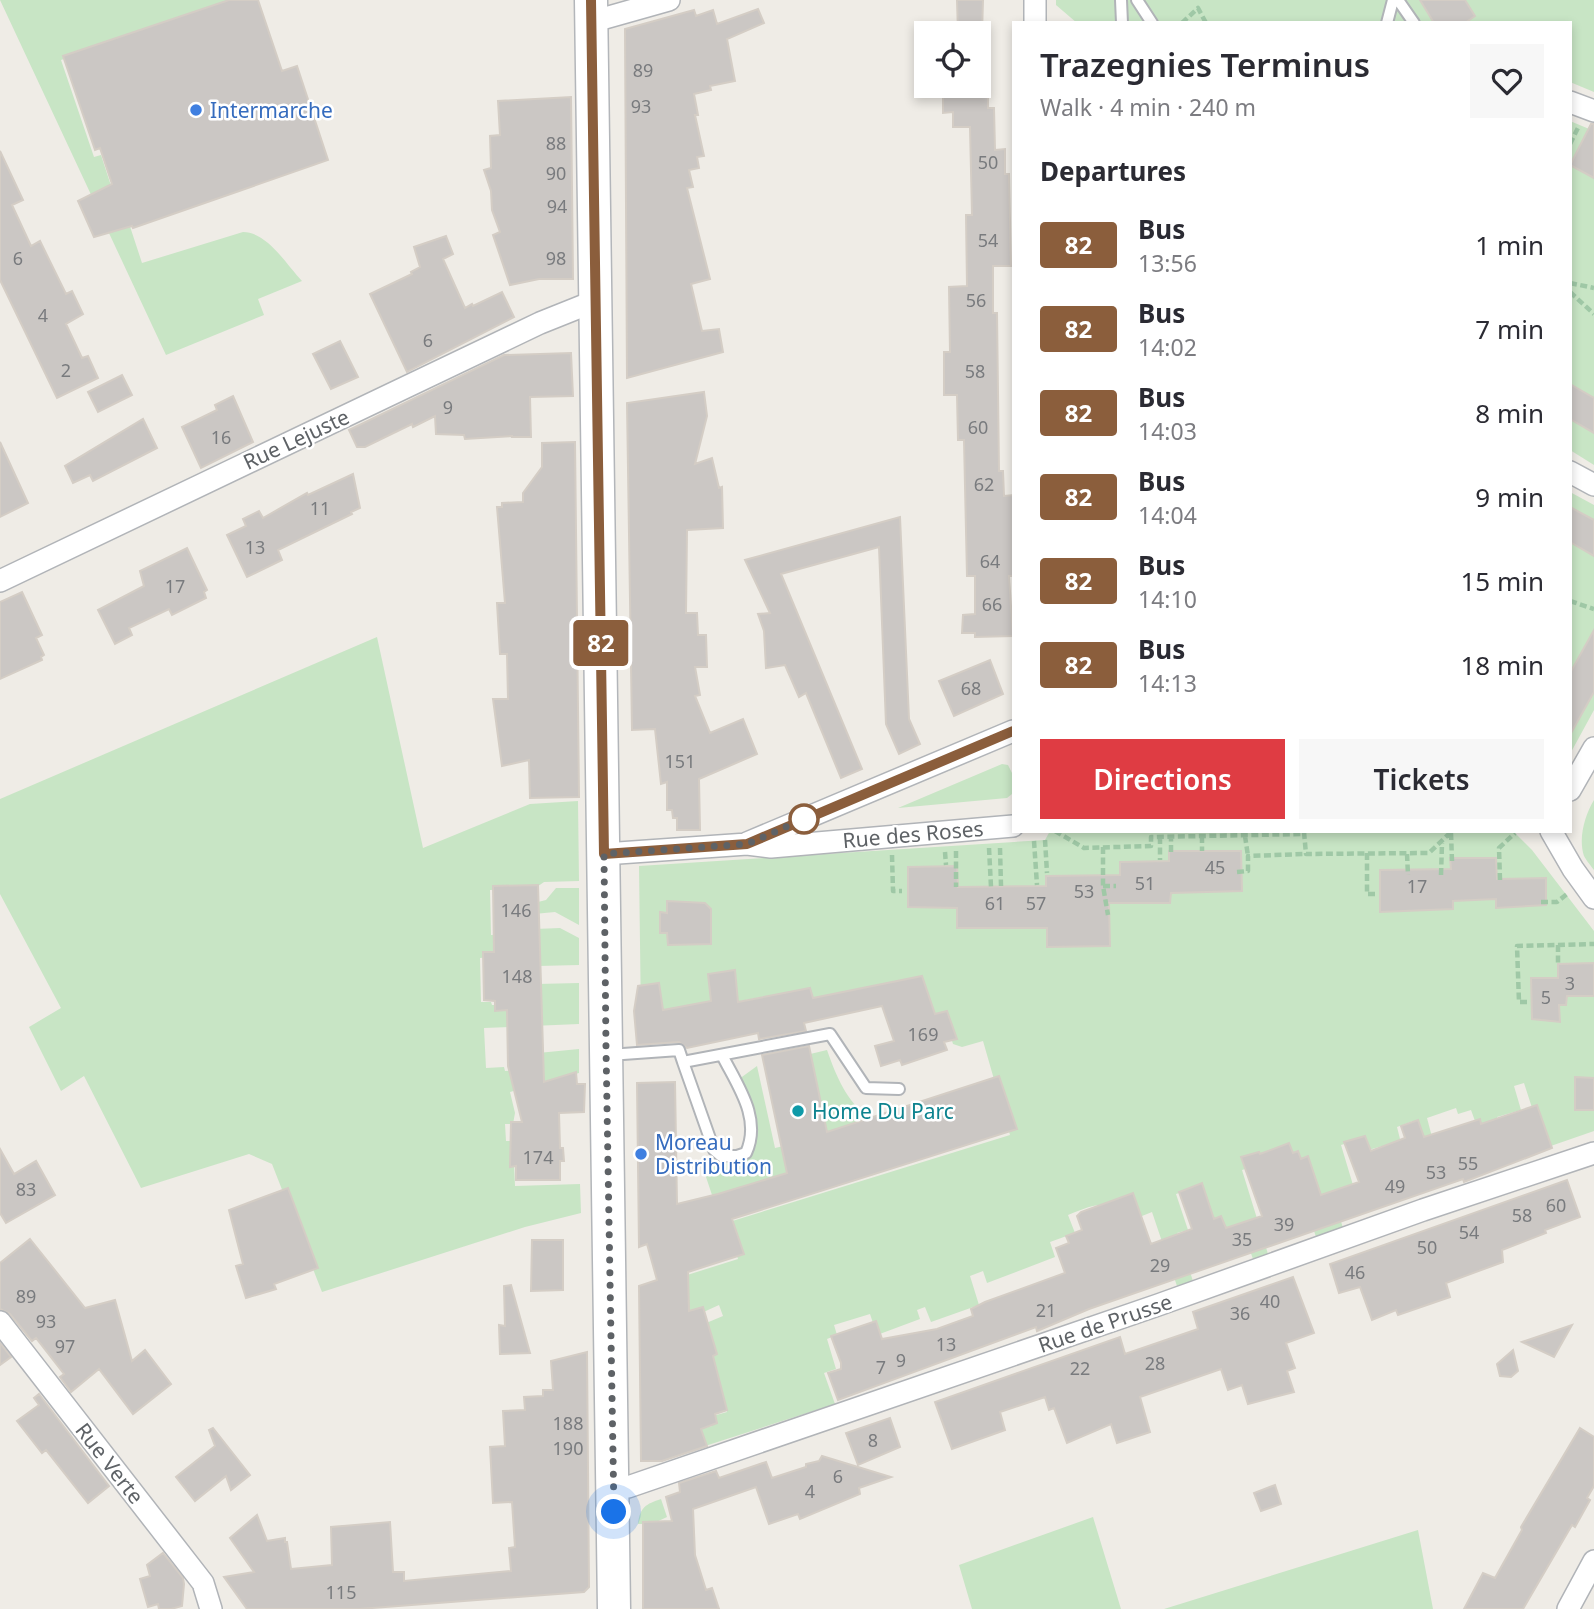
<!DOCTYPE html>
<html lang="en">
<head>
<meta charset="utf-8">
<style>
	:root { --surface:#fff; --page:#f7f7f7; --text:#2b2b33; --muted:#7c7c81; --accent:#df3c43 }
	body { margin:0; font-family:"Noto Sans",sans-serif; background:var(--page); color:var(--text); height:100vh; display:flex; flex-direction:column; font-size:26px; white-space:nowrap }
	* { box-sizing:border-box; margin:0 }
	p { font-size:23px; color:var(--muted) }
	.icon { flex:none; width:38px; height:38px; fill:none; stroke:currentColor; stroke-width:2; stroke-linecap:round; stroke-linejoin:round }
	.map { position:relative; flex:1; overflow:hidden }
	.details { position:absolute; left:1012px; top:21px; width:560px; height:812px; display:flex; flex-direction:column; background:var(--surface); border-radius:0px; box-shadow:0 4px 10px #0003 }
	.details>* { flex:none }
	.badge { padding:0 14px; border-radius:5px; font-size:24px; line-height:46px }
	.tools { position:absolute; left:914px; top:21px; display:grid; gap:14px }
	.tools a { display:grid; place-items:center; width:77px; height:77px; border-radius:0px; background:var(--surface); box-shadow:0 4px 10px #0003; font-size:35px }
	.you { position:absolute; width:35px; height:35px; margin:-18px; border:5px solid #fff; border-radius:50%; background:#1a73e8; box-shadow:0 0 0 10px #1a73e833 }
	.map>.badge { position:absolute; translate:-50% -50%; box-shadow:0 0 0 4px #fff }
	h2 { padding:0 28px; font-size:26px; line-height:63px }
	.round { display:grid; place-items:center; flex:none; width:74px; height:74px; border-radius:0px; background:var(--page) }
	.head { display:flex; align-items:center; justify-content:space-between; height:119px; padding:0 28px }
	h1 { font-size:33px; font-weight:600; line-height:52px }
	.primary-button { display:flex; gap:14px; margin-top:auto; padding:14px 28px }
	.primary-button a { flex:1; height:80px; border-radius:0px; background:var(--accent); color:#fff; font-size:28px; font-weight:600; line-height:80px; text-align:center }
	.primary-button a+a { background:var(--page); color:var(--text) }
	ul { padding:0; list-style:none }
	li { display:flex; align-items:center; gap:21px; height:84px; padding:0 28px }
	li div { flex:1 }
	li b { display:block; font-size:26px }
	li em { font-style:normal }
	li .badge { min-width:77px; font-weight:700; text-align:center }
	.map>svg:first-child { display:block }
	.green { fill:#c8e5c5 }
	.building { fill:#cbc7c4; stroke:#d4cdc5; stroke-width:2 }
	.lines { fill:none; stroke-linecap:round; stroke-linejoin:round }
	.service-casing { stroke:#b1b4b8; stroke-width:14 }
	.minor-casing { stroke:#b1b4b8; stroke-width:24 }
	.secondary-casing { stroke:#b3b6ba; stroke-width:35 }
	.path { stroke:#9fc8a6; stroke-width:4.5; stroke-dasharray:7 3.5; stroke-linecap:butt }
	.service { stroke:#fff; stroke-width:10 }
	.minor { stroke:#fff; stroke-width:21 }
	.secondary { stroke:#fff; stroke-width:32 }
	.line-casing { stroke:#fff; stroke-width:16 }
	.line { stroke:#8b5e3c; stroke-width:10 }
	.walk { stroke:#5e6266; stroke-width:7; stroke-dasharray:0 12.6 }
	.shop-dot { fill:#3f7fe0; stroke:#fff; stroke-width:2.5 }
	.stop-dot { fill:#fff; stroke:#8b5e3c; stroke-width:3.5 }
	.culture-dot { fill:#0f9aa8; stroke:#fff; stroke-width:2.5 }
	.labels { text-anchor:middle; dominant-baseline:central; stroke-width:5; stroke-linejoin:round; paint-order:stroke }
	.number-label { font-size:18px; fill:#797b7e }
	.shop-label { font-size:21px; fill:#366cbe; stroke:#fff; text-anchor:start }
	.street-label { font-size:21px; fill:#5e6266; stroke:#fff }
	.culture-label { font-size:21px; fill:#0d838f; stroke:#fff; text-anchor:start }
</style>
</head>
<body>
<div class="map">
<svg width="1594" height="1609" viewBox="0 0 1594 1609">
	<rect width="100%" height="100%" fill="#efece6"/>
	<path class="green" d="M0 0H239L61 60 94 157 101 155 115 198 120 196 142 263 243 232C267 232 286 264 302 281L258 299 264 315 166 355Z
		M1056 0H1594V92L1570 82V23H1077L1056 5Z
		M1570 121 1594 131V465L1570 450Z
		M1570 492 1594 505V710L1570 754Z
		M377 637 423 848 530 804 578 801 579 881 544 882 534 889 490 890 491 935 534 934 535 929 560 928 579 938V965L538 966 491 957 480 958 481 1002H491L492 1005H537V984L579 983V1024L484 1028 486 1068 504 1067 505 1071 539 1069 538 1053 579 1049V1073L510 1092 515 1113 513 1124H505L506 1141H513L515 1186 580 1184 581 1213 525 1227 322 1292 272 1164 249 1154 141 1188 84 1076 61 1091 29 1027 61 1008 0 894V799Z
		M1002 764 1008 765 1013 775 1012 794 1007 798 898 808Z
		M1594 800V870C1591 866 1586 860 1584 856 1578 838 1585 815 1594 800Z
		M1050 831H1513L1532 850 1594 931V1131L1545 1148 1524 1083 1514 1086 1521 1110 1497 1117 1499 1126 1479 1132 1471 1110 1458 1114 1456 1108 1427 1118 1437 1156 1419 1140 1413 1121 1397 1127 1401 1143 1394 1170 1386 1145 1365 1151 1361 1139 1341 1145 1353 1185 1332 1192 1343 1228 1316 1237 1292 1163 1261 1164 1242 1170 1268 1254 1253 1259 1241 1225 1222 1231 1218 1218 1212 1219 1201 1186 1176 1194 1188 1230 1177 1233 1193 1281 1177 1286 1152 1212 1137 1218C1102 1201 1104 1201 1068 1215L1075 1233 1050 1242 1055 1257 987 1283 983 1271 970 1276 979 1305 931 1322 925 1307 917 1310 920 1319 877 1335 870 1314 834 1325 837 1335 827 1339 836 1369 824 1373 835 1404 702 1447 694 1431 712 1426 709 1417 727 1412 699 1326 723 1316 719 1305 686 1320 665 1282 738 1259 733 1244 700 1231 1010 1135 983 1041 962 1047 953 1044 944 1015 903 1028 895 1004 807 1003 804 989 641 1020 639 866 1045 840Z
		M556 888H579V925L555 912 534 914V903L546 900Z
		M827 1050C837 1078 846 1100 869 1118L848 1125 854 1145 805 1177 714 1201 702 1165 721 1156H737L752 1135 735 1082 757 1066 775 1148 823 1137 806 1055Z
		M661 1499 667 1517 652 1524H638C640 1507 646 1504 661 1499Z
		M1093 1517 1121 1609H972L959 1565Z
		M1418 1530 1433 1609H1164Z"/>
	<path class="building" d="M229 0H258L282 71 297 66 328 160 133 228 132 226 94 237 78 201 112 184 100 148 95 150 63 56Z
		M957 0H983L982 33H958Z
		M1420 0H1465L1475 16 1465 23H1434Z
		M758 9 764 23 727 39 735 81 710 86 711 90 694 94 698 115H695L704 156 697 157 699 168 689 170 693 187 687 188 710 279 691 284 702 331 719 329 723 352 627 378 625 29 694 10 696 16 713 10 717 24Z
		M943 86H988V108H994L995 150 1005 149V174H1009L1011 266H993V313H997L999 471H1003L1004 496 1013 495V576H1009L1013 636 975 637V633H962L963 615 975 614V576H967L964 440H958L957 395H944V352H950L949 287 967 286 966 215H972L970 127H953V112L943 113Z
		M571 97 573 279H539L510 285 493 235 500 232 492 210 491 191 484 170 491 168 490 136 500 135 498 101Z
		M1591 124H1594V178L1570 165Z
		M0 151 23 200 12 205 31 246 40 241 66 294 72 291 83 314 66 324 82 358 88 356 98 378 57 398 0 280Z
		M446 236 453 254 443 259 465 308 472 304 473 306 502 292 514 317 407 372 370 294 412 274 411 272 420 267 414 247Z
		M340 341 358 377 331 389 313 354Z
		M571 353 573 396 530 397 531 437H512V436L465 439 464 435 436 434 435 416 413 427 412 424 365 447H357L349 430 504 355Z
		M122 375 132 395 98 412 88 392Z
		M1570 384 1594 398V433L1570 419Z
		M704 392 707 416 695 464 712 458 719 488 722 487 723 528 687 530 686 613H697L698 635H706L707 667H695L700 695 695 696 710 733 743 719 757 754 699 779 700 830H677V818H673L672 810H667V782L661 784 655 729 632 730 627 403Z
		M233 396 253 442 201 468 182 427 217 410 215 405Z
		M143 419 157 448 93 481 90 475 73 483 65 466Z
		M0 442 28 503 0 517Z
		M575 442 579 797 530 798 529 760 502 766 493 699H508L507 654H500L497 603H505L497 507H502V503L523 502V493L542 467V443Z
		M353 474 360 508 351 512 352 514 278 550 282 560 247 577 227 535 246 526 243 519 259 511 263 518 307 493 308 495Z
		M1570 507 1594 520V556L1570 542Z
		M900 517 909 719 920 744 899 754 886 724 879 547 781 574 862 769 841 778 806 693 799 697 785 665 766 668 764 631 758 614 770 613 745 560Z
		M187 548 207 590 204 592 206 598 172 615 169 609 129 628 132 635 115 644 98 610 144 586 140 571Z
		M22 592 42 635 36 638 44 655 41 657 42 660 0 679V602Z
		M1594 630V692L1570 735V673Z
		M990 660 1003 694 954 716 939 681Z
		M1169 851H1241L1242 891 1171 893 1170 903H1109L1110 946 1047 947V928H957V908L908 907V867L957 866 958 887 1046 886V876L1120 875V862L1169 861Z
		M1450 858H1496L1497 879 1546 878V905L1496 908V899L1453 901V909L1380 912V870L1451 869Z
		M538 885 544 1082 576 1072 577 1084H585L584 1112 559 1113 560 1148H563L564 1161H560V1180H516V1166L510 1167 511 1122H522L508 1066 507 1010 495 1011V1001L484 1000 483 952H494L493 886Z
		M667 901 705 903 711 909V944L668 945 667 933H660V912L667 913Z
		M1594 963V996H1567L1566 1005H1559L1560 1022 1532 1019 1531 978H1558V964Z
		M735 970 738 1002 810 988 813 998 922 976 935 1014 947 1011 957 1039 944 1042 947 1050 902 1065 900 1060 881 1066 875 1046 894 1041 882 1006 804 1023 806 1031 759 1039 758 1033 687 1048 679 1042 637 1045 634 1011 638 986 659 983 663 1010 711 1001 708 974Z
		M809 1046 827 1132 999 1076 1017 1129 732 1219 744 1254 688 1272 689 1311 703 1307 717 1354 713 1356 727 1410 715 1414 717 1423 701 1429 707 1446 662 1461H641L639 1286 657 1280 647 1244 639 1247 637 1083 675 1082 677 1204 718 1194 787 1173 762 1055Z
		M1575 1077 1594 1078V1110H1575Z
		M1537 1105 1552 1148 1464 1182 1463 1179 1089 1309 1037 1331 1036 1327 838 1400 828 1373 841 1369V1363L831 1336 876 1321 882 1339 937 1329 973 1316 971 1309 985 1302 1065 1273 1056 1248 1069 1243 1066 1236 1082 1230 1077 1216 1081 1212 1133 1193 1151 1244 1192 1229 1179 1192 1202 1183 1214 1219 1221 1216 1226 1228 1262 1216 1241 1157 1259 1152 1260 1154 1289 1143 1293 1153 1298 1151 1301 1159 1308 1156 1321 1195 1359 1182 1344 1142 1365 1136 1371 1151 1405 1138 1401 1126 1418 1120 1424 1137 1480 1119 1481 1124Z
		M0 1149 14 1174 36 1161 55 1195 6 1223 0 1213Z
		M1567 1180 1580 1217 1545 1230 1546 1233 1502 1250 1503 1262 1446 1283 1450 1297 1398 1315 1396 1310 1372 1320 1360 1287 1339 1293 1330 1264Z
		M288 1188 318 1268 274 1284 276 1289 246 1298 236 1266 243 1264 229 1210Z
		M30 1239 85 1308 115 1300 132 1361 145 1350 171 1384 133 1414 99 1369 71 1392 60 1377 64 1374 36 1338 32 1341 10 1314 0 1309V1263Z
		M532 1240H563V1290L531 1291Z
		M1293 1277 1314 1333 1286 1343 1295 1368 1287 1371 1294 1392 1248 1404 1242 1385 1228 1390 1221 1369 1140 1397 1150 1432 1117 1443 1111 1424 1067 1443 1054 1408 1049 1410 1045 1397 1000 1412 1005 1430 952 1449 935 1402 1120 1337 1125 1354 1198 1329 1193 1312Z
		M511 1285 530 1353 500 1354 499 1325 505 1326 504 1286Z
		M1572 1325 1554 1357 1522 1342Z
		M0 1343 11 1357 0 1365Z
		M1513 1350 1518 1371 1511 1377 1500 1376 1497 1364Z
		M587 1352 589 1587 584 1592 359 1609H247L224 1577 254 1572 230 1538 257 1515 267 1541 285 1538V1542H287L291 1569 332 1565 331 1527 390 1522 393 1572H404V1581L511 1571 509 1548 515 1547 512 1502 493 1503 490 1447 505 1446 503 1411 525 1410 524 1397 543 1396V1390H553L551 1361Z
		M39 1394 109 1486 88 1503 46 1450 42 1453 17 1421 39 1405 34 1398Z
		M890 1418 900 1447 858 1465 846 1433Z
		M213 1428 250 1475 231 1490 226 1476 195 1501 176 1477 215 1446 209 1430Z
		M1580 1428 1594 1437V1486L1587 1498 1590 1500 1575 1527 1572 1525 1523 1609H1464L1483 1573 1495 1578 1522 1530 1521 1527Z
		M822 1456 891 1477 859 1488 860 1494 800 1519 798 1514 769 1524 756 1487 693 1509 695 1555 706 1590 712 1588 719 1609H643V1522L672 1521 666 1497 680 1492 679 1483 716 1471 719 1478 766 1462 772 1478 806 1467V1464L819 1461Z
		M1275 1485 1281 1504 1261 1511 1254 1493Z
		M163 1553 183 1578 184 1584 182 1606 171 1609H159L158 1604 148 1607 140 1579 150 1576 147 1565Z"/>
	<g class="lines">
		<defs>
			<path id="service" d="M1121 0 1122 23
				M1137 0 1152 23
				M1398 0 1414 23
				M1387 23 1393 0
				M609 1055 679 1050 683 1062 830 1034 866 1088 899 1089
				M683 1062 714 1150 721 1156H737L746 1153C762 1118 737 1085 722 1055"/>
			<path id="minor" d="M1035 0V23
				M591 22 669 0
				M1570 102 1594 111
				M1570 472 1594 485
				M0 581 540 323 595 301
				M1570 790 1594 748
				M1551 831 1573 869 1594 898
				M747 843 1013 731
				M604 854 747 844 771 847 1013 826
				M0 1322 203 1583 211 1609
				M614 1488 628 1487 1158 1305 1423 1210 1594 1153
				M1568 1609 1594 1561"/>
			<path id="secondary" d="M591 0 614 1609"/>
		</defs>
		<use href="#service" class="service-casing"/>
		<use href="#minor" class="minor-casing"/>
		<use href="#secondary" class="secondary-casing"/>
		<path class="path" d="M1182 23 1198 8 1206 23
			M1570 144 1579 126
			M1570 283 1594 288
			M1570 292 1594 314
			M1570 601 1594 609
			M1055 831 1084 848 1151 846V837L1304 834
			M1304 832 1306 854 1429 853 1452 831
			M1451 833 1452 861
			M1202 836V851
			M1245 836 1248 856
			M1160 837V860
			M1045 840 1047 873
			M1034 841 1037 885
			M1103 847V886L1108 915
			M989 848 991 887
			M1000 848 1001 886
			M956 851V887
			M945 852 946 865
			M1171 852V837
			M1367 853V894H1376
			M1407 854 1408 875
			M892 855 893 891H902
			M1237 872 1248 871V856L1306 854
			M1441 875 1442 843
			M1500 880 1499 848 1515 833
			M1103 886H1116
			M1541 902H1557L1567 894
			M1558 945V965
			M1527 1002H1519L1517 946 1594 944"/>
		<use href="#service" class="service"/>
		<use href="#minor" class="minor"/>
		<use href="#secondary" class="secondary"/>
	</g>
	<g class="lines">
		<defs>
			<path id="line" d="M591 0 604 854 747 844 1013 731"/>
		</defs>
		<use href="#line" class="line-casing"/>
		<use href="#line" class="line"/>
		<path class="walk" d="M614 1512 606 1048 604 854 747 844 804 819"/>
	</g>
	<g class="shop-dot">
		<circle cx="196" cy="110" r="7"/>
		<circle cx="641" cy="1154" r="7"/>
	</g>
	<circle class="stop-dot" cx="804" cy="819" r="14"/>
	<circle class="culture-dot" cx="798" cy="1111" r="7"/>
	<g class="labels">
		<g class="number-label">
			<text x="643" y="70">89</text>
			<text x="641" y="106">93</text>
			<text x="556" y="143">88</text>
			<text x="988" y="162">50</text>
			<text x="556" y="173">90</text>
			<text x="557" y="206">94</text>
			<text x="988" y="240">54</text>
			<text x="18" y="258">6</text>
			<text x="556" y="258">98</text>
			<text x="976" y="300">56</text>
			<text x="43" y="315">4</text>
			<text x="428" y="340">6</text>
			<text x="66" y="370">2</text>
			<text x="975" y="371">58</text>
			<text x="448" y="407">9</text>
			<text x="978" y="427">60</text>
			<text x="221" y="437">16</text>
			<text x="984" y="484">62</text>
			<text x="320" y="508">11</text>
			<text x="255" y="547">13</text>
			<text x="990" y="561">64</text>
			<text x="175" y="586">17</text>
			<text x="992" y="604">66</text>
			<text x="971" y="688">68</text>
			<text x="680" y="761">151</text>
			<text x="1215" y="867">45</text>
			<text x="1145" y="883">51</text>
			<text x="1417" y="886">17</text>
			<text x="1084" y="891">53</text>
			<text x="995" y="903">61</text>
			<text x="1036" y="903">57</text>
			<text x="516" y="910">146</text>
			<text x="517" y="976">148</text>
			<text x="1570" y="983">3</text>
			<text x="1546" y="997">5</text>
			<text x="923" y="1034">169</text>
			<text x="538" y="1157">174</text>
			<text x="1468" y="1163">55</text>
			<text x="1436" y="1172">53</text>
			<text x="1395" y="1186">49</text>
			<text x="26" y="1189">83</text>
			<text x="1556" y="1205">60</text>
			<text x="1522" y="1215">58</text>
			<text x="1284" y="1224">39</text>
			<text x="1469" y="1232">54</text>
			<text x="1242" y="1239">35</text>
			<text x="1427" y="1247">50</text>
			<text x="1160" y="1265">29</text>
			<text x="1355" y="1272">46</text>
			<text x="26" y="1296">89</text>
			<text x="1270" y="1301">40</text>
			<text x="1046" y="1310">21</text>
			<text x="1240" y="1313">36</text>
			<text x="46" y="1321">93</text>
			<text x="946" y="1344">13</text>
			<text x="65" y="1346">97</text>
			<text x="901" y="1360">9</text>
			<text x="1155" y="1363">28</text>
			<text x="881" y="1367">7</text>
			<text x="1080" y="1368">22</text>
			<text x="568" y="1423">188</text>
			<text x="873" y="1440">8</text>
			<text x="568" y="1448">190</text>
			<text x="838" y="1476">6</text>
			<text x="810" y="1491">4</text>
			<text x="341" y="1592">115</text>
		</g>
		<g class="shop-label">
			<text x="210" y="110">Intermarche</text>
			<text x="655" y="1142">Moreau<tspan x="655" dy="24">Distribution</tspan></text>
		</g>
		<g class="street-label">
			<text transform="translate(296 439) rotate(-25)">Rue Lejuste</text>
			<text transform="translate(913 834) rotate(-5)">Rue des Roses</text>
			<text transform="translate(1105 1323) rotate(-19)">Rue de Prusse</text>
			<text transform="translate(110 1463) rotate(52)">Rue Verte</text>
		</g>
		<g class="culture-label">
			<text x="812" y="1111">Home Du Parc</text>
		</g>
	</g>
</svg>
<div class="tools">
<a><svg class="icon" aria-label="locate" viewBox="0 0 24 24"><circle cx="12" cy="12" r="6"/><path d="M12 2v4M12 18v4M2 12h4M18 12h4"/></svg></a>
</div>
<div class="you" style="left:614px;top:1512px"></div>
<b class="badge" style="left:601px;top:643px;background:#8b5e3c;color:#fff">82</b>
<section class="details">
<div class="head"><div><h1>Trazegnies Terminus</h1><p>Walk · 4 min · 240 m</p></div><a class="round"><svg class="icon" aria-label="heart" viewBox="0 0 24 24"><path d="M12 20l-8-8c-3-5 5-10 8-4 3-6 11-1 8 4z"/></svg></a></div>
<h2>Departures</h2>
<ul>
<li><span class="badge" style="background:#8b5e3c;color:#fff">82</span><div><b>Bus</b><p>13:56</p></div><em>1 min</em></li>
<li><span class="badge" style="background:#8b5e3c;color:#fff">82</span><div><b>Bus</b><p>14:02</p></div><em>7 min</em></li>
<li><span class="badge" style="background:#8b5e3c;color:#fff">82</span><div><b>Bus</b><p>14:03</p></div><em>8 min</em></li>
<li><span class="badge" style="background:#8b5e3c;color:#fff">82</span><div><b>Bus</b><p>14:04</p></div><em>9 min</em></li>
<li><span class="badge" style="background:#8b5e3c;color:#fff">82</span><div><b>Bus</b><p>14:10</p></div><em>15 min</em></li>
<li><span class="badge" style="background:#8b5e3c;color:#fff">82</span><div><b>Bus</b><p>14:13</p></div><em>18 min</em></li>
</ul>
<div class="primary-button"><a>Directions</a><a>Tickets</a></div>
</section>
</div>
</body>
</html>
